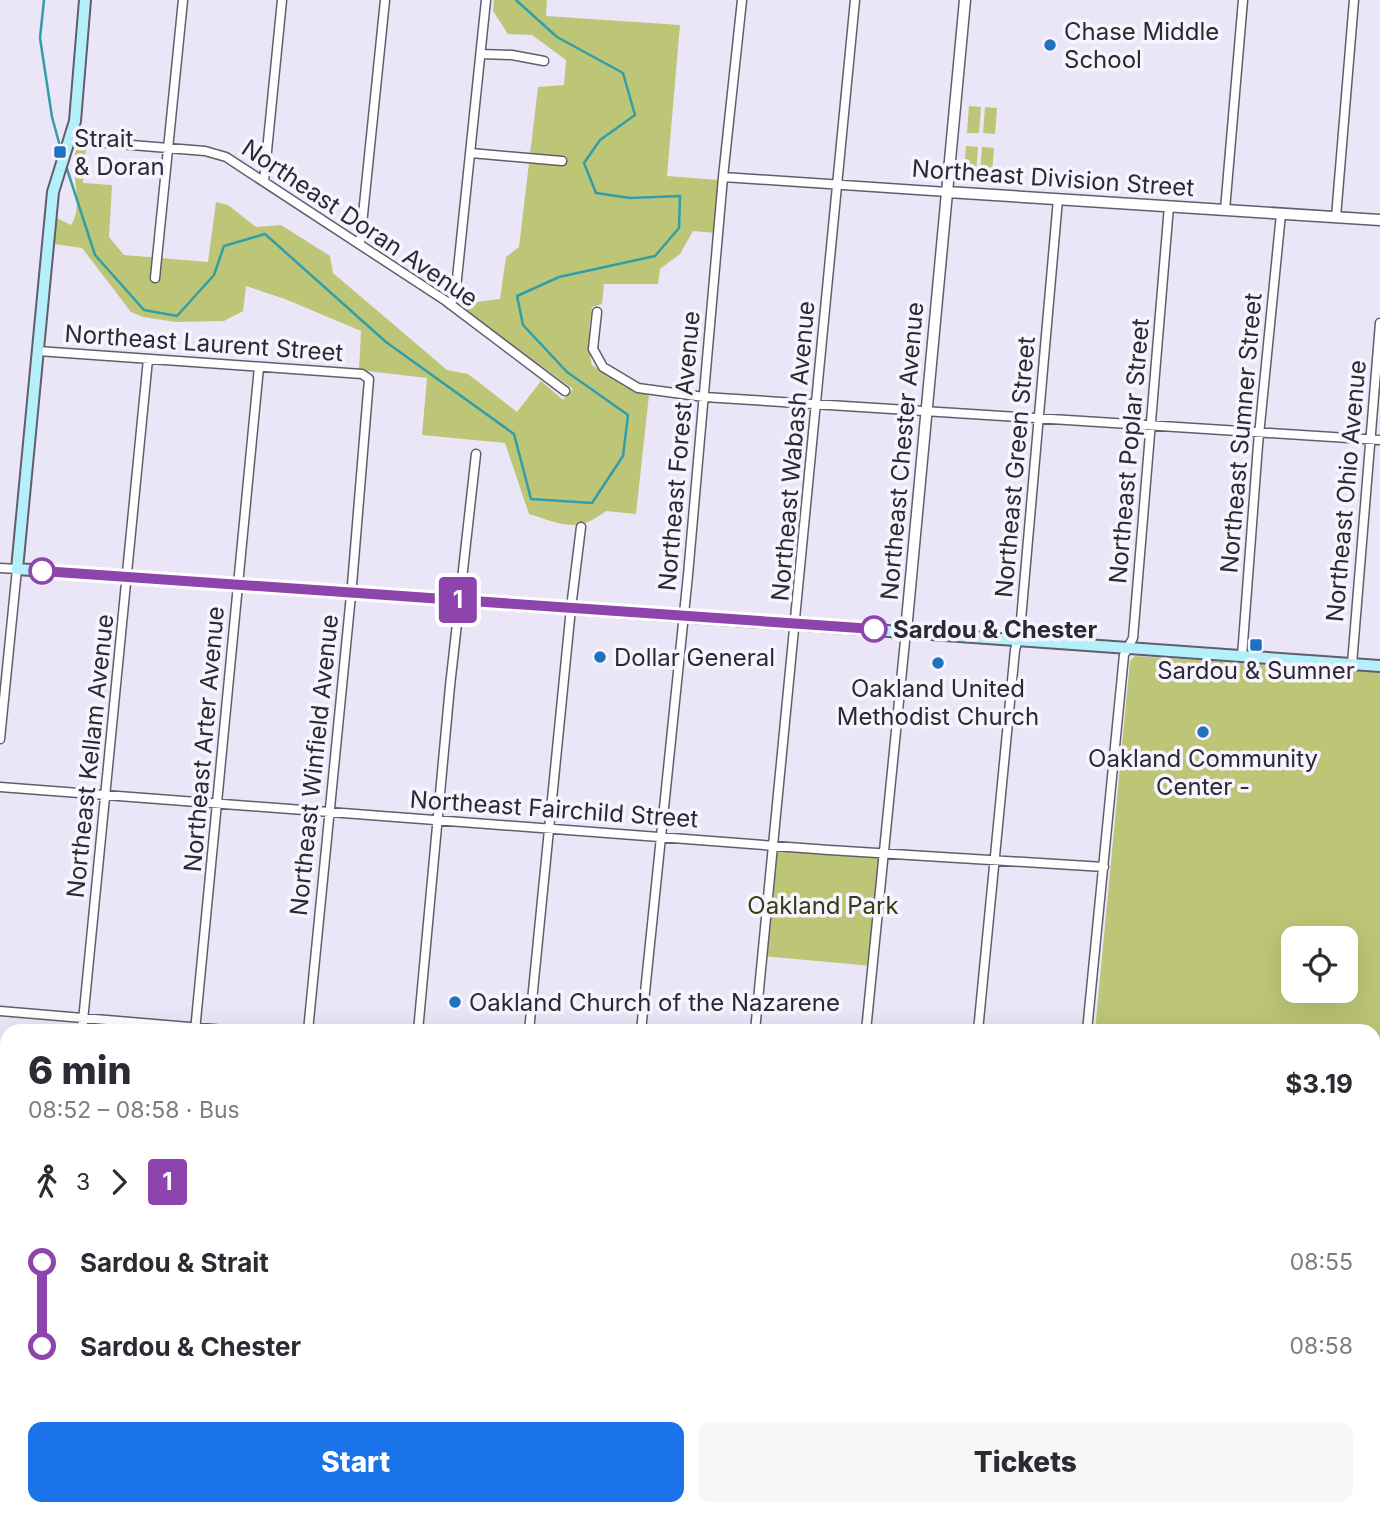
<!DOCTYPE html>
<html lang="en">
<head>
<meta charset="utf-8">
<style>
	:root { --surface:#fff; --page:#f7f7f7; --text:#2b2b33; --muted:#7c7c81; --accent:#1a73e8 }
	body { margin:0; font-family:Inter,sans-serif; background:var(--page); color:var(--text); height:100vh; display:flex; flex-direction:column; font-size:26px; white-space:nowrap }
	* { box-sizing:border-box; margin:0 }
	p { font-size:23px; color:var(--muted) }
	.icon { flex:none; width:38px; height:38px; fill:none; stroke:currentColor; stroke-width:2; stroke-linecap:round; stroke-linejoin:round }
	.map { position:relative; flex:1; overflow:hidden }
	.drawer { position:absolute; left:0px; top:1024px; width:1381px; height:492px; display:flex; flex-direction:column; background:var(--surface); border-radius:21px 21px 0 0; box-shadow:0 7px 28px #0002 }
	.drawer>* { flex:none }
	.badge { padding:0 14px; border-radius:5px; font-size:24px; line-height:46px }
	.controls { position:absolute; left:1281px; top:926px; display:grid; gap:14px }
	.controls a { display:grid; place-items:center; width:77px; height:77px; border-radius:14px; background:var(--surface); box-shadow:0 7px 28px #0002; font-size:35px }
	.map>.badge { position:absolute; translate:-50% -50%; box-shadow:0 0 0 4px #fff }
	.legs { display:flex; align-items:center; gap:10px; height:77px; padding:0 28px; font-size:23px }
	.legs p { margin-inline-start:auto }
	.summary { display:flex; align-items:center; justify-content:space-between; height:119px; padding:0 28px }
	h1 { font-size:38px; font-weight:800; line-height:52px }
	.primary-button { display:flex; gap:14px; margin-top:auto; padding:14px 28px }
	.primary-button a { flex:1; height:80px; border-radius:14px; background:var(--accent); color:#fff; font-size:28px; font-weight:800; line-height:80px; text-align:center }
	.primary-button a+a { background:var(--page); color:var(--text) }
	ul { padding:0 28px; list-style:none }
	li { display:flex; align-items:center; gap:24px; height:84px; font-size:26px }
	li i { display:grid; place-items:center; width:10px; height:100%; margin:0 9px; background:currentColor }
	li i::after { content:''; width:18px; height:18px; margin:-9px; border:5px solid; border-radius:50%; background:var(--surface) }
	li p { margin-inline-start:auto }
	li:first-child i { background:linear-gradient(#0000 50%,currentColor 0) }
	li:last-child i { background:linear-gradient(currentColor 50%,#0000 0) }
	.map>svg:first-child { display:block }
	.green { fill:#bdc676; fill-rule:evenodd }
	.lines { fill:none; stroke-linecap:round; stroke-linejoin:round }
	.stream { stroke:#319ea8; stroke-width:2.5 }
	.minor-casing { stroke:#625d6d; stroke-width:11 }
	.tertiary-casing { stroke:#625d6d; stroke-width:13 }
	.secondary-casing { stroke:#625d6d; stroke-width:14 }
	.minor { stroke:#fff; stroke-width:8 }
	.tertiary { stroke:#fff; stroke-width:10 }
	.secondary { stroke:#b3f0fa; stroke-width:10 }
	.line-1-casing { stroke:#fff; stroke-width:16 }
	.line-1 { stroke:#8e44ad; stroke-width:10 }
	.poi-dot { fill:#1e73c1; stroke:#f7f4ff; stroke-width:2.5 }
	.stop-1-dot { fill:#fff; stroke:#8e44ad; stroke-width:3.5 }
	.labels { text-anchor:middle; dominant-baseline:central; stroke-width:7; stroke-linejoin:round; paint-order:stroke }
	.poi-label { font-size:24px; fill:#2c2a31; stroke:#f7f4ff; text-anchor:start }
	.street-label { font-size:24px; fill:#2c2a31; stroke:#f7f4ff }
	.stop-label { font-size:24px; font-weight:bold; fill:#2c2a31; stroke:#f7f4ff; text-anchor:start }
	.park-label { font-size:24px; fill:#373b13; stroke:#f7f4ff }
</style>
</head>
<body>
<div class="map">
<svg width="1380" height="1515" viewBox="0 0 1380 1515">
	<rect width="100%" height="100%" fill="#ebe5f8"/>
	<path class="green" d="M494 0H547L546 16 680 25 667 176 719 180 716 233 693 231 680 254 660 269 658 284H604L602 304 592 307C589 328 587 345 592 365L624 386 649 395 636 514 606 511C576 534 562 524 529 514L505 443 422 435 427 378 359 370 361 331 285 299 246 286 243 311 224 321 176 322 143 317 131 312 82 248 54 244 57 218 71 225C85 203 69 174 76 150L86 148 83 183 112 185 109 237 124 255 208 262 216 202 228 205 256 227 281 225 330 256 333 273 447 370 468 374 517 412 541 381 563 400 573 389 467 312 468 303 500 299 506 257 519 247 538 87 564 85 566 60 532 35 508 34 493 11Z
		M969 106 981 107 979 133H967Z
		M985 107 997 108 995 134 983 133Z
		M966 146 978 147 976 173 964 172Z
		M982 147 994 148 992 174 980 173Z
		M1135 656 1380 672V1110H1374V1031H1095L1130 661ZM1293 938H1346V990H1293Z
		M773 845 883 853 872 966 762 956Z"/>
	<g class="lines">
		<path class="stream" d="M44 0 40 38 52 117 61 150
			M66 166 95 255 144 310 177 316 214 275 224 246 265 234 386 342 514 434 531 499 592 503 623 456 628 415 567 372 523 325 517 296 559 277 655 256 679 228 680 196 630 198 596 193 584 163 600 140 635 115 623 73 557 37 516 0"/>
		<defs>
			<path id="minor" d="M481 54 512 55 544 61
				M70 140 205 151 226 157 446 301 565 391
				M471 153 562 161
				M723 177 947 192
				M264 181 282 0
				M1225 210 1243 0
				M1336 217 1354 0
				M360 244 385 0
				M155 278 183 0
				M451 305 456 288 486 0
				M597 312 593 349 603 367 638 388 704 397 1380 440
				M38 351 362 374 369 379 352 585 308 1031
				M0 568 17 569 0 739
				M1242 656 1258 445 1281 214
				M1352 664 1380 323
				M0 787 829 850 1104 867
				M0 1011 237 1031
				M82 1031 148 359
				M195 1031 259 367
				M418 1031 450 686 476 454
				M529 1031 571 608 581 527
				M641 1031 688 575 723 177 742 0
				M755 1031 855 0
				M866 1031 906 631
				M978 1031 1015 650 1020 631 1058 199
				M1087 1031 1124 655 1133 638 1169 206
				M0 1240H7
				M0 1460H7
				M593 1508 672 1515
				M1052 1508 1054 1515
				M34 1515 35 1508
				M145 1515V1508
				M255 1515 256 1508
				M366 1515 367 1508
				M434 1515 435 1508
				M707 1515V1508
				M816 1515 817 1508"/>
			<path id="tertiary" d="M947 192 1380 220
				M906 631 965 0"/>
			<path id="secondary" d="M85 0 75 121 53 192 17 569 1380 666"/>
		</defs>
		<use href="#minor" class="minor-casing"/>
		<use href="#tertiary" class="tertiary-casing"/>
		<use href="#secondary" class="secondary-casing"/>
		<use href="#minor" class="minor"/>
		<use href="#tertiary" class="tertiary"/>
		<use href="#secondary" class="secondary"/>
	</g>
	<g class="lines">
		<defs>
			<path id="line-1" d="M42 571 874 629"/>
		</defs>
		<use href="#line-1" class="line-1-casing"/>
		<use href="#line-1" class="line-1"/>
	</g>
	<g class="poi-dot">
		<circle cx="1050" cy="45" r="7"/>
		<rect x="53" y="145" width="14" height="14" rx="3.5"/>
		<rect x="1249" y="638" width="14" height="14" rx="3.5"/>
		<circle cx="600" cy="657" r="7"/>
		<circle cx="938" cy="663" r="7"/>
		<circle cx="1203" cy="732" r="7"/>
		<circle cx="455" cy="1002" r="7"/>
	</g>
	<g class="stop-1-dot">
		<circle cx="42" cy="571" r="12"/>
		<circle cx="874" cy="629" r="12"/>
	</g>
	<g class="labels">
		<g class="poi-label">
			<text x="1064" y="31">Chase Middle<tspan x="1064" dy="28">School</tspan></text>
			<text x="74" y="138">Strait<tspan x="74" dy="28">&amp; Doran</tspan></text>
			<text x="614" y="657">Dollar General</text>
			<text x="1256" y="670" text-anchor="middle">Sardou &amp; Sumner</text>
			<text x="938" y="688" text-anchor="middle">Oakland United<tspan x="938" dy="28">Methodist Church</tspan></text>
			<text x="1203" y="758" text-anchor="middle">Oakland Community<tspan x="1203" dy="28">Center -</tspan></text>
			<text x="469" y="1002">Oakland Church of the Nazarene</text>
		</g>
		<g class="street-label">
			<text transform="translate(1053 178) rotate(4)">Northeast Division Street</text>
			<text transform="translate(360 223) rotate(34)">Northeast Doran Avenue</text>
			<text transform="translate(204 343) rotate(4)">Northeast Laurent Street</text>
			<text transform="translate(1241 433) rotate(-85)">Northeast Sumner Street</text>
			<text transform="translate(679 451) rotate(-85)">Northeast Forest Avenue</text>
			<text transform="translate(793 451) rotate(-85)">Northeast Wabash Avenue</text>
			<text transform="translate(902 451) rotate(-85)">Northeast Chester Avenue</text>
			<text transform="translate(1129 451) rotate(-85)">Northeast Poplar Street</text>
			<text transform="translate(1015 467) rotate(-85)">Northeast Green Street</text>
			<text transform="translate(1346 491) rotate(-85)">Northeast Ohio Avenue</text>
			<text transform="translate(204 739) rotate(-85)">Northeast Arter Avenue</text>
			<text transform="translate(90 756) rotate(-84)">Northeast Kellam Avenue</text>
			<text transform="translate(314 765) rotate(-84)">Northeast Winfield Avenue</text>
			<text transform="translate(554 809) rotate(4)">Northeast Fairchild Street</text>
		</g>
		<g class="stop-label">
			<text x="893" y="629">Sardou &amp; Chester</text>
		</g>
		<g class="park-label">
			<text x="823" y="905">Oakland Park</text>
		</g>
	</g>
</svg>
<div class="controls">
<a><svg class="icon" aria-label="locate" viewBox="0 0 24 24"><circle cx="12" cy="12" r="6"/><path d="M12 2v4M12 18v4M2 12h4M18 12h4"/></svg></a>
</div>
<b class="badge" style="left:458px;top:600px;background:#8e44ad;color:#fff">1</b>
<section class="drawer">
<div class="summary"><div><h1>6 min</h1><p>08:52 – 08:58 · Bus</p></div><b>$3.19</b></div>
<div class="legs"><svg class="icon" aria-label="walk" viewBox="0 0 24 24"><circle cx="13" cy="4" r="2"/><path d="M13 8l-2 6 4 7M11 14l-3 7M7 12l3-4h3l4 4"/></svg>3<svg class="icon" aria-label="forward" viewBox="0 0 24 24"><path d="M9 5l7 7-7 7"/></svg><b class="badge" style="background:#8e44ad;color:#fff">1</b></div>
<ul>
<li><i style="color:#8e44ad"></i><b>Sardou &amp; Strait</b><p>08:55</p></li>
<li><i style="color:#8e44ad"></i><b>Sardou &amp; Chester</b><p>08:58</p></li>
</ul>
<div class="primary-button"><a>Start</a><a>Tickets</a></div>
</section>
</div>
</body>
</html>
